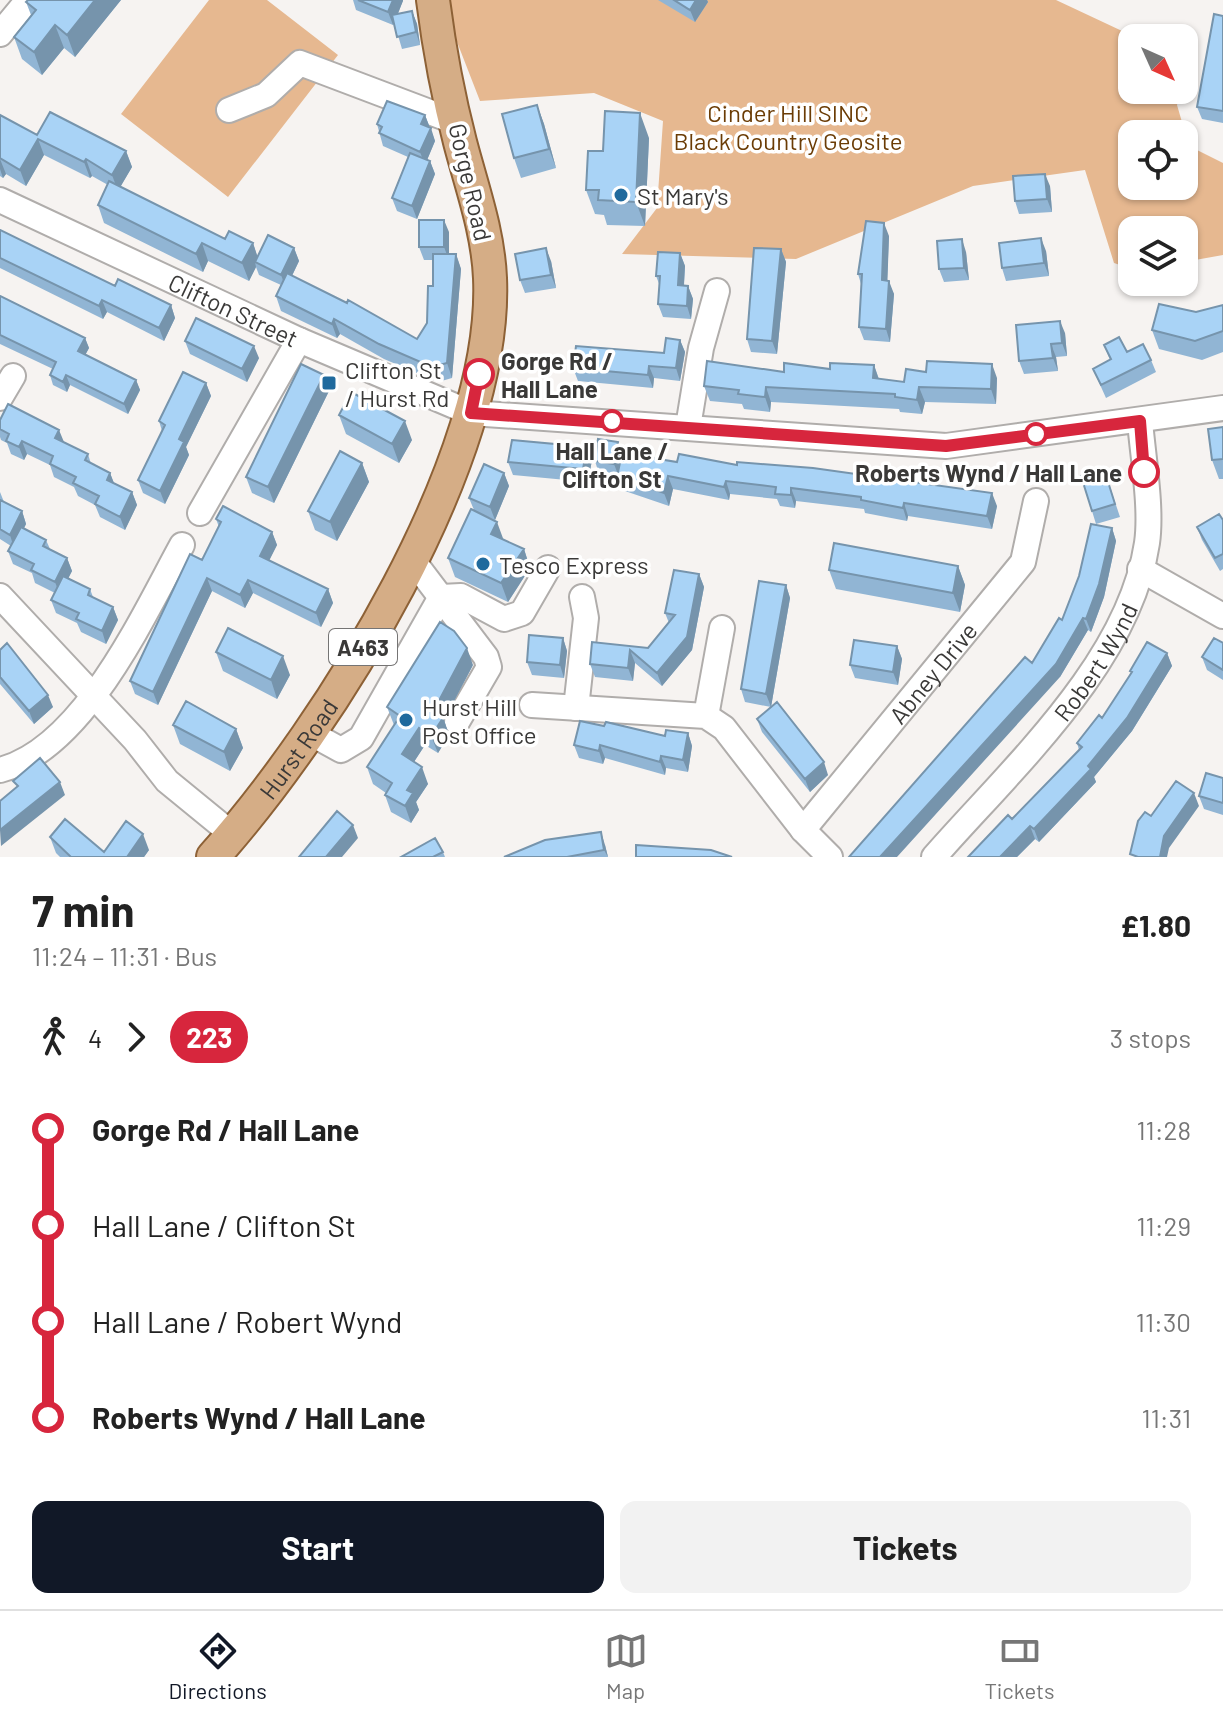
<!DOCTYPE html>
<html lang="en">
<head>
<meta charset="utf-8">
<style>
	:root { --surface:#fff; --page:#f2f2f2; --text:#222; --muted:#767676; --line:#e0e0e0; --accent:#111827 }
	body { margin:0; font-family:Barlow,sans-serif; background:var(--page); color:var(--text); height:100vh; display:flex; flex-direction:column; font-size:30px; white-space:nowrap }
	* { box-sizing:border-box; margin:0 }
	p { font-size:26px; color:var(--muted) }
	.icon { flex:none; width:44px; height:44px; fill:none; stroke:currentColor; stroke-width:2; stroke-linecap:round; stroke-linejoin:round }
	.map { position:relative; height:857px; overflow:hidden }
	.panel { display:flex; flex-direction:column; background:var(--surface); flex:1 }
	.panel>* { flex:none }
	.badge { padding:0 16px; border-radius:26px; font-size:28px; line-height:52px }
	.needle { width:52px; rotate:135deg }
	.buttons { position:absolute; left:1118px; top:24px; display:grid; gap:16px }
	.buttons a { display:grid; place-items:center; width:80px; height:80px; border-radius:16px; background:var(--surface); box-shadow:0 2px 6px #0004; font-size:40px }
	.map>.badge { position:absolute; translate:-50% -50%; box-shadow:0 0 0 4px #fff }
	.legs { display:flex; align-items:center; gap:12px; height:88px; padding:0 32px; font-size:26px }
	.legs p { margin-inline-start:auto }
	.head { display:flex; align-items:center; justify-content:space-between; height:136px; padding:0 32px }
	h1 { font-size:44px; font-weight:700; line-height:60px }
	.button { display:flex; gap:16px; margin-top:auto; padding:16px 32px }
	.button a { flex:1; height:92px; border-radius:16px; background:var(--accent); color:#fff; font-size:32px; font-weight:700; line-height:92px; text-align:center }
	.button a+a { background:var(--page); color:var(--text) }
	ul { padding:0 32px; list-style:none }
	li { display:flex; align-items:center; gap:28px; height:96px; font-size:30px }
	li i { display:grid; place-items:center; width:12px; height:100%; margin:0 10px; background:currentColor }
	li i::after { content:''; width:20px; height:20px; margin:-10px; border:6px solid; border-radius:50%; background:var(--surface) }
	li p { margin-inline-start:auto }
	li:first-child i { background:linear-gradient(#0000 50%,currentColor 0) }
	li:last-child i { background:linear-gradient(currentColor 50%,#0000 0) }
	.tabs { display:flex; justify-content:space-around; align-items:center; height:112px; border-top:2px solid var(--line); background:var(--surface); font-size:22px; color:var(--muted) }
	.tabs a { display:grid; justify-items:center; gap:4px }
	.tabs .current { color:var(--accent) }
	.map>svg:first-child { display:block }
	.green { fill:#e6b890; fill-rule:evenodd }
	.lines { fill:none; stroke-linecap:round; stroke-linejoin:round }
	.minor-casing { stroke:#b0adab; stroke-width:28 }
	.major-casing { stroke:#8d6136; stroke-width:36 }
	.minor { stroke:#fff; stroke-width:24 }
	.major { stroke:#d5ad86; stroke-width:32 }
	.wall { fill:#91b5d4 }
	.shaded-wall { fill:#7694ac }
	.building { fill:#a9d3f6; stroke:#7694ac; stroke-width:2 }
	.line-1-casing { stroke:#fff; stroke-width:18 }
	.line-1 { stroke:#d7263d; stroke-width:12 }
	.poi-dot { fill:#206a9d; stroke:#fff; stroke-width:3 }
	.stop-1-dot { fill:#fff; stroke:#d7263d; stroke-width:4 }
	.labels { text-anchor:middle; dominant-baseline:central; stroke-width:7; stroke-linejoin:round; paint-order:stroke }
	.shield { fill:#fff; stroke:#757474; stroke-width:2 }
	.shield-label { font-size:22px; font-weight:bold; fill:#3a3938 }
	.park-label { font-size:24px; fill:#6b3c05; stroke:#fff }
	.street-label { font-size:24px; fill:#3a3938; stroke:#fff }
	.poi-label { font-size:24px; fill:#3a3938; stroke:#fff; text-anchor:start }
	.stop-label { font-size:24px; font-weight:bold; fill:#3a3938; stroke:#fff; text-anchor:start }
</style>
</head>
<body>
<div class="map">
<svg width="1223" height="857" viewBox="0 0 1223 857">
	<rect width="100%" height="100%" fill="#f6f3f1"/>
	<path class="green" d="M209 0H267L338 55 228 197 121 114Z
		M444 0H1056L1137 38H1132V90H1182L1177 105 1189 146 1223 163V255L1184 262V230H1132V269L1114 263 1085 170 973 186 796 259 622 254 657 208 663 121 594 93 480 101 445 11ZM1132 134H1184V186H1132Z"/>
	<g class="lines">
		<defs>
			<g id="minor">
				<path d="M0 34 28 0"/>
				<path d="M229 110 266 95 300 63 456 122"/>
				<path id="s1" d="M0 200 299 340 471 413 946 446 1223 408"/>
				<path d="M0 398 13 376"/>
				<path d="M688 427 701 348 717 291"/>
				<path d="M200 513 299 340"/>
				<path d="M411 558 486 657 489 667 457 722"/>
				<path d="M1140 569 1223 616"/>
				<path d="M0 596 135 740 167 781 233 835"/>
				<path d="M441 597 461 596 504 619 522 613 548 568"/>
				<path d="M532 705 706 716 724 728 803 830 830 857"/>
				<path d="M576 708 586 618 582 597"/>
				<path d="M706 716 722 628"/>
				<path d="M310 733 341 750 361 738 441 597"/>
				<path d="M0 770C83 749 143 616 182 545"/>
				<path id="s2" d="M803 830 1023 562 1036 501"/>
				<path id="s3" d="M934 857C1011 769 1129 663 1147 543 1152 508 1143 458 1140 421"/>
			</g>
			<g id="major">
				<path id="s4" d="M213 857C330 726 498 459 490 278 488 231 472 188 460 142 448 96 439 47 433 0"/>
			</g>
		</defs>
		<use href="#minor" class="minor-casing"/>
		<use href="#major" class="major-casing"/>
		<use href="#minor" class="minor"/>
		<use href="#major" class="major"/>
	</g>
	<path class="wall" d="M121 0 75 57 64 48 42 75 22 59 14 37 31 15 26 2Z
		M353 0H403L398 14 412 11 417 24 420 45 402 49 394 22 393 25 356 10Z
		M658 0H707L708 2 695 22Z
		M1223 16V123L1202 119 1197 107Z
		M537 105 544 124 556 168 521 178 514 158Z
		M0 115 37 135 126 151 132 167 120 187 225 239 253 243 257 256 294 248 299 261 292 276 417 339 427 323 433 286V260H424L419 247 449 232V254H456L461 269 452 378 438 382 384 359 340 334 337 338 281 311 276 296 281 285 259 275 256 267 249 281 208 261 203 272 104 223 98 205 108 185 92 176 90 178 44 155 26 186 6 174 3 178 0 176Z
		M425 115 435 141 427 160 430 161 435 174 417 219 397 211 392 198 408 157 383 146 377 124Z
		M649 138 645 226 607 225 604 215 595 214 586 190 603 151Z
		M1050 186 1052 212 1019 214 1015 201Z
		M0 230 115 286 171 305 175 318 164 341 107 312 103 319 0 268Z
		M889 236 887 281 894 294 890 342 864 340 859 327 861 284 858 274Z
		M781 249 786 262 777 354 751 352 747 339Z
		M1046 251 1049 276 1006 281 1002 268Z
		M966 252 969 280 944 282 939 269Z
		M680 253 685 266 684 286H688L693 299 691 319 663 317 658 304 660 286 656 276Z
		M551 261 556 288 525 293 520 280Z
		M0 296 85 338 89 348 85 355 136 380 140 390 128 414 70 385 67 392 53 385 50 375 53 369 0 344Z
		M1223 305V352L1202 360 1159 349 1152 330 1196 312Z
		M1065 333 1067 356 1056 357 1058 371 1024 374 1019 361Z
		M680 340 685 352 680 381 654 378 653 388 578 381 573 368 664 353Z
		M185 341 259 358 247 382 190 354Z
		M1104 345 1151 360 1156 372 1106 398 1093 369 1110 360Z
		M874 365 879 379 904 382 997 378 996 404 925 402 922 414 900 412 899 409 771 402 770 412 744 409 742 404 710 401 704 386 784 372Z
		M324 375 329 391 274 503 252 493 246 477Z
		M206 383 211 396 186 447 189 455 165 504 143 493 138 480 162 431 159 421Z
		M339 415 412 440 399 463 346 434Z
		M0 420 64 442 88 454 91 464 110 473 114 483 132 492 137 505 125 530 100 517 95 505 78 496 74 487 54 477 50 465 27 454 24 460 11 454 7 443 1 440 0 437Z
		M1223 427V479H1219L1212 460Z
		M622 454 677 462 737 465 997 506 992 529 908 516 907 521 865 513 864 509 796 501 795 508 780 506 777 499 730 494 729 500 673 489 669 506 622 490 617 477 599 474 595 461Z
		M592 460 588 482 513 475 508 462Z
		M362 463 369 482 337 541 315 530 308 511Z
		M1104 469 1120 517 1096 524 1092 511Z
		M504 473 509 486 495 520 484 515 504 540 524 549 530 568 508 602 455 577 448 558 474 510 469 498Z
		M0 492 4 502 22 511 26 524 24 528 46 540 50 549 67 558 72 571 68 578 90 589 93 597 113 607 118 620 106 644 81 632 77 623 56 613 51 600 55 593 35 583 32 573 13 564 8 551 11 546 0 539Z
		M216 519 272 532 277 545 269 560 328 589 333 603 321 627 253 593 245 608 212 591 158 705 135 694 130 681 202 560 219 527Z
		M1223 520V569L1220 571 1202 540 1197 527Z
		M1112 528 1116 541 1104 597 1091 632 1088 630 1060 677 1032 663 1062 620Z
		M958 566 965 585 960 612 836 589 829 570Z
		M699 574 704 587 692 650 662 686 635 663 633 681 595 677 590 664 592 642 648 648 669 623 665 613Z
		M786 585 790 598 771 707 745 702 741 689Z
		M563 638 567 651 564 678 532 675 527 662Z
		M1223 643V680L1207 670 1202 657Z
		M897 646 902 659 898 685 855 678 850 665Z
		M0 650 53 707 34 724 0 684Z
		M216 652 290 675 277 699 223 671Z
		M1167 653 1172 666 1132 731 1094 777 1096 782 1039 842 1035 839 1017 857H968L1012 819 1079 750 1077 743 1102 718 1131 674 1130 671Z
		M473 665 444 720 449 735 438 753 425 745 414 762 428 784 416 802 419 810 411 823 391 812 385 795 386 793 373 784 367 767 394 725 387 707Z
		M757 719 828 775 810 792 762 732Z
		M173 725 236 729 243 748 230 771 180 744Z
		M604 726 665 736 688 733 692 746 688 772 666 768 665 775 605 758 603 764 579 758 574 745Z
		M1223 778V815L1204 809 1199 796Z
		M50 837 104 852 149 850 144 857H60L56 853Z
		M605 845 608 857H504Z
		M443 852 445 857H401Z"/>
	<path class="shaded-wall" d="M95 0H121L75 57 67 35Z
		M393 0H403V1L393 25 388 12Z
		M696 0H707L708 2 695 22 690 10Z
		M412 11 417 24 420 45 416 32Z
		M55 25 64 48 42 75 34 52Z
		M537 105 544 124 556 168 549 149Z
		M640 113 649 138 645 226 636 202Z
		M425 115 430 128 421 124Z
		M431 128 435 141 425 165 420 152Z
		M38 139 44 155 26 186 20 170Z
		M126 151 132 167 118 191 112 175Z
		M0 159 6 174 3 178 0 169Z
		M86 159 92 176 90 178 84 162Z
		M430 161 435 174 417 219 412 206Z
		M1045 174 1050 186 1052 212 1047 199Z
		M444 220 449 232V260L444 247Z
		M884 223 889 236 887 293 882 280Z
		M1041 238 1046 251 1049 276 1044 263Z
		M962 239 966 252 969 280 964 268Z
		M202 243 208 261 203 272 196 254Z
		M253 243 259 261 255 262 256 267 249 281 242 263Z
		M294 248 299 261 286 288 281 275Z
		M546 248 551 261 556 288 551 275Z
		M781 249 786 262 777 354 772 341Z
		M680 253 685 266 683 298 678 285Z
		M456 254 461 269 452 378 447 363Z
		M889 281 894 294 890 342 886 329Z
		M688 286 693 299 691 319 687 306Z
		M102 300 107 312 103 319 99 306Z
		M171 305 175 318 164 341 159 328Z
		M334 319 340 334 337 338 332 324Z
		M1060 321 1065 333 1067 356 1062 343Z
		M85 338 89 348 82 361 78 351Z
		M680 340 685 352 680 381 676 368Z
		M1051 344 1056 357 1058 371 1053 358Z
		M254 346 259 358 247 382 242 369Z
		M992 364 997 378 996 404 991 389Z
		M874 365 879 380 873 378Z
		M649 366 654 378 653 388 648 375Z
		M66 375 70 385 67 392 63 382Z
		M324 375 329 391 274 503 268 487Z
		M136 380 140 390 128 414 124 404Z
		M206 383 211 396 186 447 189 455 165 504 160 491 179 439Z
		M766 387 771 402 770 412 765 397Z
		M919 387 925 402 922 414 917 400Z
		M405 421 412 440 399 463 392 444Z
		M59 430 64 442 55 438Z
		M22 441 27 454 24 460 19 447Z
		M618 442 622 455 619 477 614 464Z
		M587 447 592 460 588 482 583 469Z
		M362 463 369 482 337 541 330 522Z
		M110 473 115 486 107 480Z
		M504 473 509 486 495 520 490 507Z
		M668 476 673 489 669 506 664 493Z
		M726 481 730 494 729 500 724 487Z
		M791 488 796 501 795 508 791 495Z
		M132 492 137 505 125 530 120 517Z
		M992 493 997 506 992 529 987 516Z
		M904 503 908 516 907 521 903 508Z
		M22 511 26 524 14 548 10 535Z
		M497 522 504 541 491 534Z
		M1112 528 1116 541 1104 597 1091 632 1086 619Z
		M272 532 277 545 265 569 260 556Z
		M524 549 530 568 508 602 501 583Z
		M67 558 72 571 60 595 55 582Z
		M958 566 965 585 960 612 953 593Z
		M699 574 704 587 692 650 662 686 657 673Z
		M207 578 212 591 158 705 153 692Z
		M248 580 253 593 245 608 240 595Z
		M786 585 790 598 771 707 766 694Z
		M328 589 333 603 321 627 316 613Z
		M113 607 118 620 106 644 102 631Z
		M1083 618 1088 630 1060 677 897 857H880Z
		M563 638 567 651 564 678 560 665Z
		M897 646 902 659 898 685 893 672Z
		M467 648 473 665 444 720 449 735 438 753 431 736 433 712Z
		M630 650 635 663 633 681 628 668Z
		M1167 653 1172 666 1132 731 1094 777 1096 782 1039 842 1034 829 1088 766Z
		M283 656 290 675 277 699 271 680Z
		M48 695 53 707 34 724 29 711Z
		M419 728 425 745 408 771 402 754Z
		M236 729 243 748 230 771 224 752Z
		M688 733 692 746 688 772 683 760Z
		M600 745 605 758 603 764 599 751Z
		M661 756 666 768 665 775 660 762Z
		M824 762 828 775 810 792 805 779Z
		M422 767 428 784 416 802 419 810 411 823 405 806 407 790Z
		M60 782 65 795 1 846 0 830Z
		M1194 793 1199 806 1169 848 1167 857H1160L1164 836Z
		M353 825 358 838 342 857H326Z
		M1030 826 1035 839 1017 857H1000Z
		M601 832 605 845 608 857 604 850Z
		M143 834 149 850 144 857H127Z"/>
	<path class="building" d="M28 0H95L67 35 55 25 34 52 14 37 36 10 26 2Z
		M358 0H393L388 12Z
		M674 0H696L690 10Z
		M412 11 416 32 397 37 392 15Z
		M1214 14 1223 16V111L1197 107Z
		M387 101 425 115 421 124 431 128 420 152 379 133 382 127 377 124Z
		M537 105 549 149 514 158 502 114Z
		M605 111 640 113 636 202 598 200 599 190H586L588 151H603Z
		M50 112 126 151 112 175 86 159 84 162 38 139 20 170 0 158V115L37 135Z
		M410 153 430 161 412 206 392 198Z
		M1045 174 1047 199 1015 201 1013 176Z
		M109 181 225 239 229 231 253 243 242 263 202 243 196 254 98 205Z
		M419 220H444V247H419Z
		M866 221 884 223 882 280 889 281 886 329 859 327 862 274H858Z
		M0 230 115 286 118 279 171 305 159 328 102 300 99 306 0 258Z
		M268 235 294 248 281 275 255 262Z
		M1041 238 1044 263 1002 268 999 243Z
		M962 239 964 268 939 269 937 241Z
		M546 248 551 275 520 280 515 254Z
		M754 248 781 249 772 341 747 339Z
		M658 252 680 253 678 285 688 286 687 306 658 304 660 276H656Z
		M433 254H456L447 363 432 367 379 344 334 319 332 324 276 296 287 273 347 303 348 300 417 339 427 323 428 286H433Z
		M0 296 85 338 78 351 136 380 124 404 66 375 63 382 50 375 56 362 0 335Z
		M1159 304 1196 312 1223 305V331L1195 341 1152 330Z
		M196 318 254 346 242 369 185 341Z
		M1060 321 1062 343 1051 344 1053 358 1019 361 1016 325Z
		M1119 337 1127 352 1143 344 1151 360 1101 385 1093 369 1111 359 1104 345Z
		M666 338 680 340 676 368 649 366 648 375 573 368 576 346 664 353Z
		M707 361 784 372V363L830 369V363L874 365 873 378 904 382 906 369 926 372 927 361 992 364 991 389 919 387 917 400 895 397V394L766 387 765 397 738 394 739 390 704 386Z
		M301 364 324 375 268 487 246 477Z
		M183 372 206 383 179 439 184 442 160 491 138 480 165 425 159 421Z
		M351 392 405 421 392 444 339 415Z
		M8 404 59 430 55 438 88 454 85 460 110 473 107 480 132 492 120 517 95 504 99 496 73 483 76 477 50 464 53 456 22 441 19 447 6 441 9 434 0 429V420Z
		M1223 427V459L1212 460 1208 429Z
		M598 439 618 442 614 464 595 461Z
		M512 440 587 447 583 469 508 462Z
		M340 451 362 463 330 522 308 511Z
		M622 453 677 462 679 454 737 465V462L813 468 992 493 987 516 904 503 903 508 861 500V497L791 488V495L775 494 776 487 726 481 724 487 668 476 664 493 617 477Z
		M484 464 504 473 490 507 469 498Z
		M1104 469 1115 504 1092 511 1081 476Z
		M0 500 22 511 10 535 0 529Z
		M223 506 272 532 260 556 328 589 316 613 248 580 240 595 207 578 153 692 130 681 190 554 202 560 221 522 216 519Z
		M471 509 497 522 491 534 524 549 501 583 448 558Z
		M1219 514 1223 520V554L1215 558 1197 527Z
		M1091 524 1112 528 1099 584 1086 619 1083 618 1056 664 880 857H849L1025 657 1032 663 1059 618 1062 620 1079 576Z
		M21 527 46 540 43 546 67 558 55 582 31 570 34 564 8 551Z
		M834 543 958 566 953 593 829 570Z
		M674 570 699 574 687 637 657 673 630 650 628 668 590 664 592 642 648 648 675 615 665 613Z
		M63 576 90 589 88 595 113 607 102 631 76 619 79 613 51 600Z
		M759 581 786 585 766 694 741 689Z
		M440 622 454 631 467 648 433 712 443 718 431 736 419 728 402 754 422 767 407 790 413 793 405 806 385 795 392 783 367 767 400 716 387 707Z
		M228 628 283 656 271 680 216 652Z
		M529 635 563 638 560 665 527 662Z
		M1214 638 1223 643V670L1202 657Z
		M854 640 897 646 893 672 850 665Z
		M1147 642 1167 653 1127 718 1088 766 1091 769 1034 829 1030 826 1000 857H968L1008 815 1012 819 1082 747 1077 743 1099 715 1102 718 1132 672 1130 671Z
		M7 643 48 695 29 711 0 677V650Z
		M186 701 236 729 224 752 173 725Z
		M777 702 824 762 805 779 757 719Z
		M580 721 604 726 606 722 665 736 666 730 688 733 683 760 661 756 660 762 600 745 599 751 574 745Z
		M40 758 60 782 0 830V801L18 786 13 781Z
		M1206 773 1223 778V803L1199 796Z
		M1176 781 1194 793 1164 836 1160 857H1138L1130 854 1138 821 1145 812 1151 816Z
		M337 811 353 825 326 857H299Z
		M65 819 104 852 126 821 143 834 127 857H71L50 837Z
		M601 832 604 850 567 857H504L545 840Z
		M435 838 443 852 433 857H401Z
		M636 845 711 850 732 857H636Z"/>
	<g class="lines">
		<defs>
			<path id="line-1" d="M479 374 471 413 946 446 1140 421 1144 472"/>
		</defs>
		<use href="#line-1" class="line-1-casing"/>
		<use href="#line-1" class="line-1"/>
	</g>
	<g class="poi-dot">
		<circle cx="621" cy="195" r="8"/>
		<rect x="321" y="375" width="16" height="16" rx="4"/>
		<circle cx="483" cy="564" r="8"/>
		<circle cx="406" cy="720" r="8"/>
	</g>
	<g class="stop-1-dot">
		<circle cx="479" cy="374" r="14"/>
		<circle cx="612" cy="421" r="10"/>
		<circle cx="1036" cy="434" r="10"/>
		<circle cx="1144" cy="472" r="14"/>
	</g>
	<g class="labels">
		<rect class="shield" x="329" y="629" width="68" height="36" rx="6"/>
		<g class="shield-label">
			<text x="363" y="647">A463</text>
		</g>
		<g class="park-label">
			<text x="788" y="112">Cinder Hill SINC<tspan x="788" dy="28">Black Country Geosite</tspan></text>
		</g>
		<g class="street-label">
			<text transform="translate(471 182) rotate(77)">Gorge Road</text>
			<text stroke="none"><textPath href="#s1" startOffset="258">Clifton Street</textPath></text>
			<text stroke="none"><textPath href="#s3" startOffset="254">Robert Wynd</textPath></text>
			<text stroke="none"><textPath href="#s2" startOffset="204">Abney Drive</textPath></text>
			<text stroke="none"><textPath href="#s4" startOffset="138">Hurst Road</textPath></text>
		</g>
		<g class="poi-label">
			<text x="637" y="195">St Mary's</text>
			<text x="345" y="369">Clifton St<tspan x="345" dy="28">/ Hurst Rd</tspan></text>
			<text x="499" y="564">Tesco Express</text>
			<text x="422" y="706">Hurst Hill<tspan x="422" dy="28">Post Office</tspan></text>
		</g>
		<g class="stop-label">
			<text x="501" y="360">Gorge Rd /<tspan x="501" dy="28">Hall Lane</tspan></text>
			<text x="612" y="450" text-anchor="middle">Hall Lane /<tspan x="612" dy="28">Clifton St</tspan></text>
			<text x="1122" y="472" text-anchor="end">Roberts Wynd / Hall Lane</text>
		</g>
	</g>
</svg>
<div class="buttons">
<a><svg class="needle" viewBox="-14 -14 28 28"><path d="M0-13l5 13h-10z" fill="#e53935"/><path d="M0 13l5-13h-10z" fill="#767676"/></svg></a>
<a><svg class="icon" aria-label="locate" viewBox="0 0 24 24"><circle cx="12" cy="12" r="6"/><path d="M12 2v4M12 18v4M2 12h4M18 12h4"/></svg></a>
<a><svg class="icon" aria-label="layers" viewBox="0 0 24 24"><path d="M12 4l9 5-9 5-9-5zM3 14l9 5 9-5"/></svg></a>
</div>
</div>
<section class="panel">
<div class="head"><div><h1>7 min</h1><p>11:24 – 11:31 · Bus</p></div><b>£1.80</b></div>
<div class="legs"><svg class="icon" aria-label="walk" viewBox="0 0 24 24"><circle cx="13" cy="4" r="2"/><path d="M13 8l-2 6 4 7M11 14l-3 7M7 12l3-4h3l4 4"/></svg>4<svg class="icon" aria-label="forward" viewBox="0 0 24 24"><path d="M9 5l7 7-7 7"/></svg><b class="badge" style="background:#d7263d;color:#fff">223</b><p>3 stops</p></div>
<ul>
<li><i style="color:#d7263d"></i><b>Gorge Rd / Hall Lane</b><p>11:28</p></li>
<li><i style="color:#d7263d"></i><span>Hall Lane / Clifton St</span><p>11:29</p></li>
<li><i style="color:#d7263d"></i><span>Hall Lane / Robert Wynd</span><p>11:30</p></li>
<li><i style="color:#d7263d"></i><b>Roberts Wynd / Hall Lane</b><p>11:31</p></li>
</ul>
<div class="button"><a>Start</a><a>Tickets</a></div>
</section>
<nav class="tabs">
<a class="current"><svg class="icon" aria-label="directions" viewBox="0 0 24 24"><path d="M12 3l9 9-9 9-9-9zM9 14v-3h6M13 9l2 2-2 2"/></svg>Directions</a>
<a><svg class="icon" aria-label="map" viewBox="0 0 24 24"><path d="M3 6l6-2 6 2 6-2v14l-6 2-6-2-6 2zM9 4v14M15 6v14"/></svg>Map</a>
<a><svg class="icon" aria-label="tickets" viewBox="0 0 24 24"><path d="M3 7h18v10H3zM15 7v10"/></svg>Tickets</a>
</nav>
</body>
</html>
